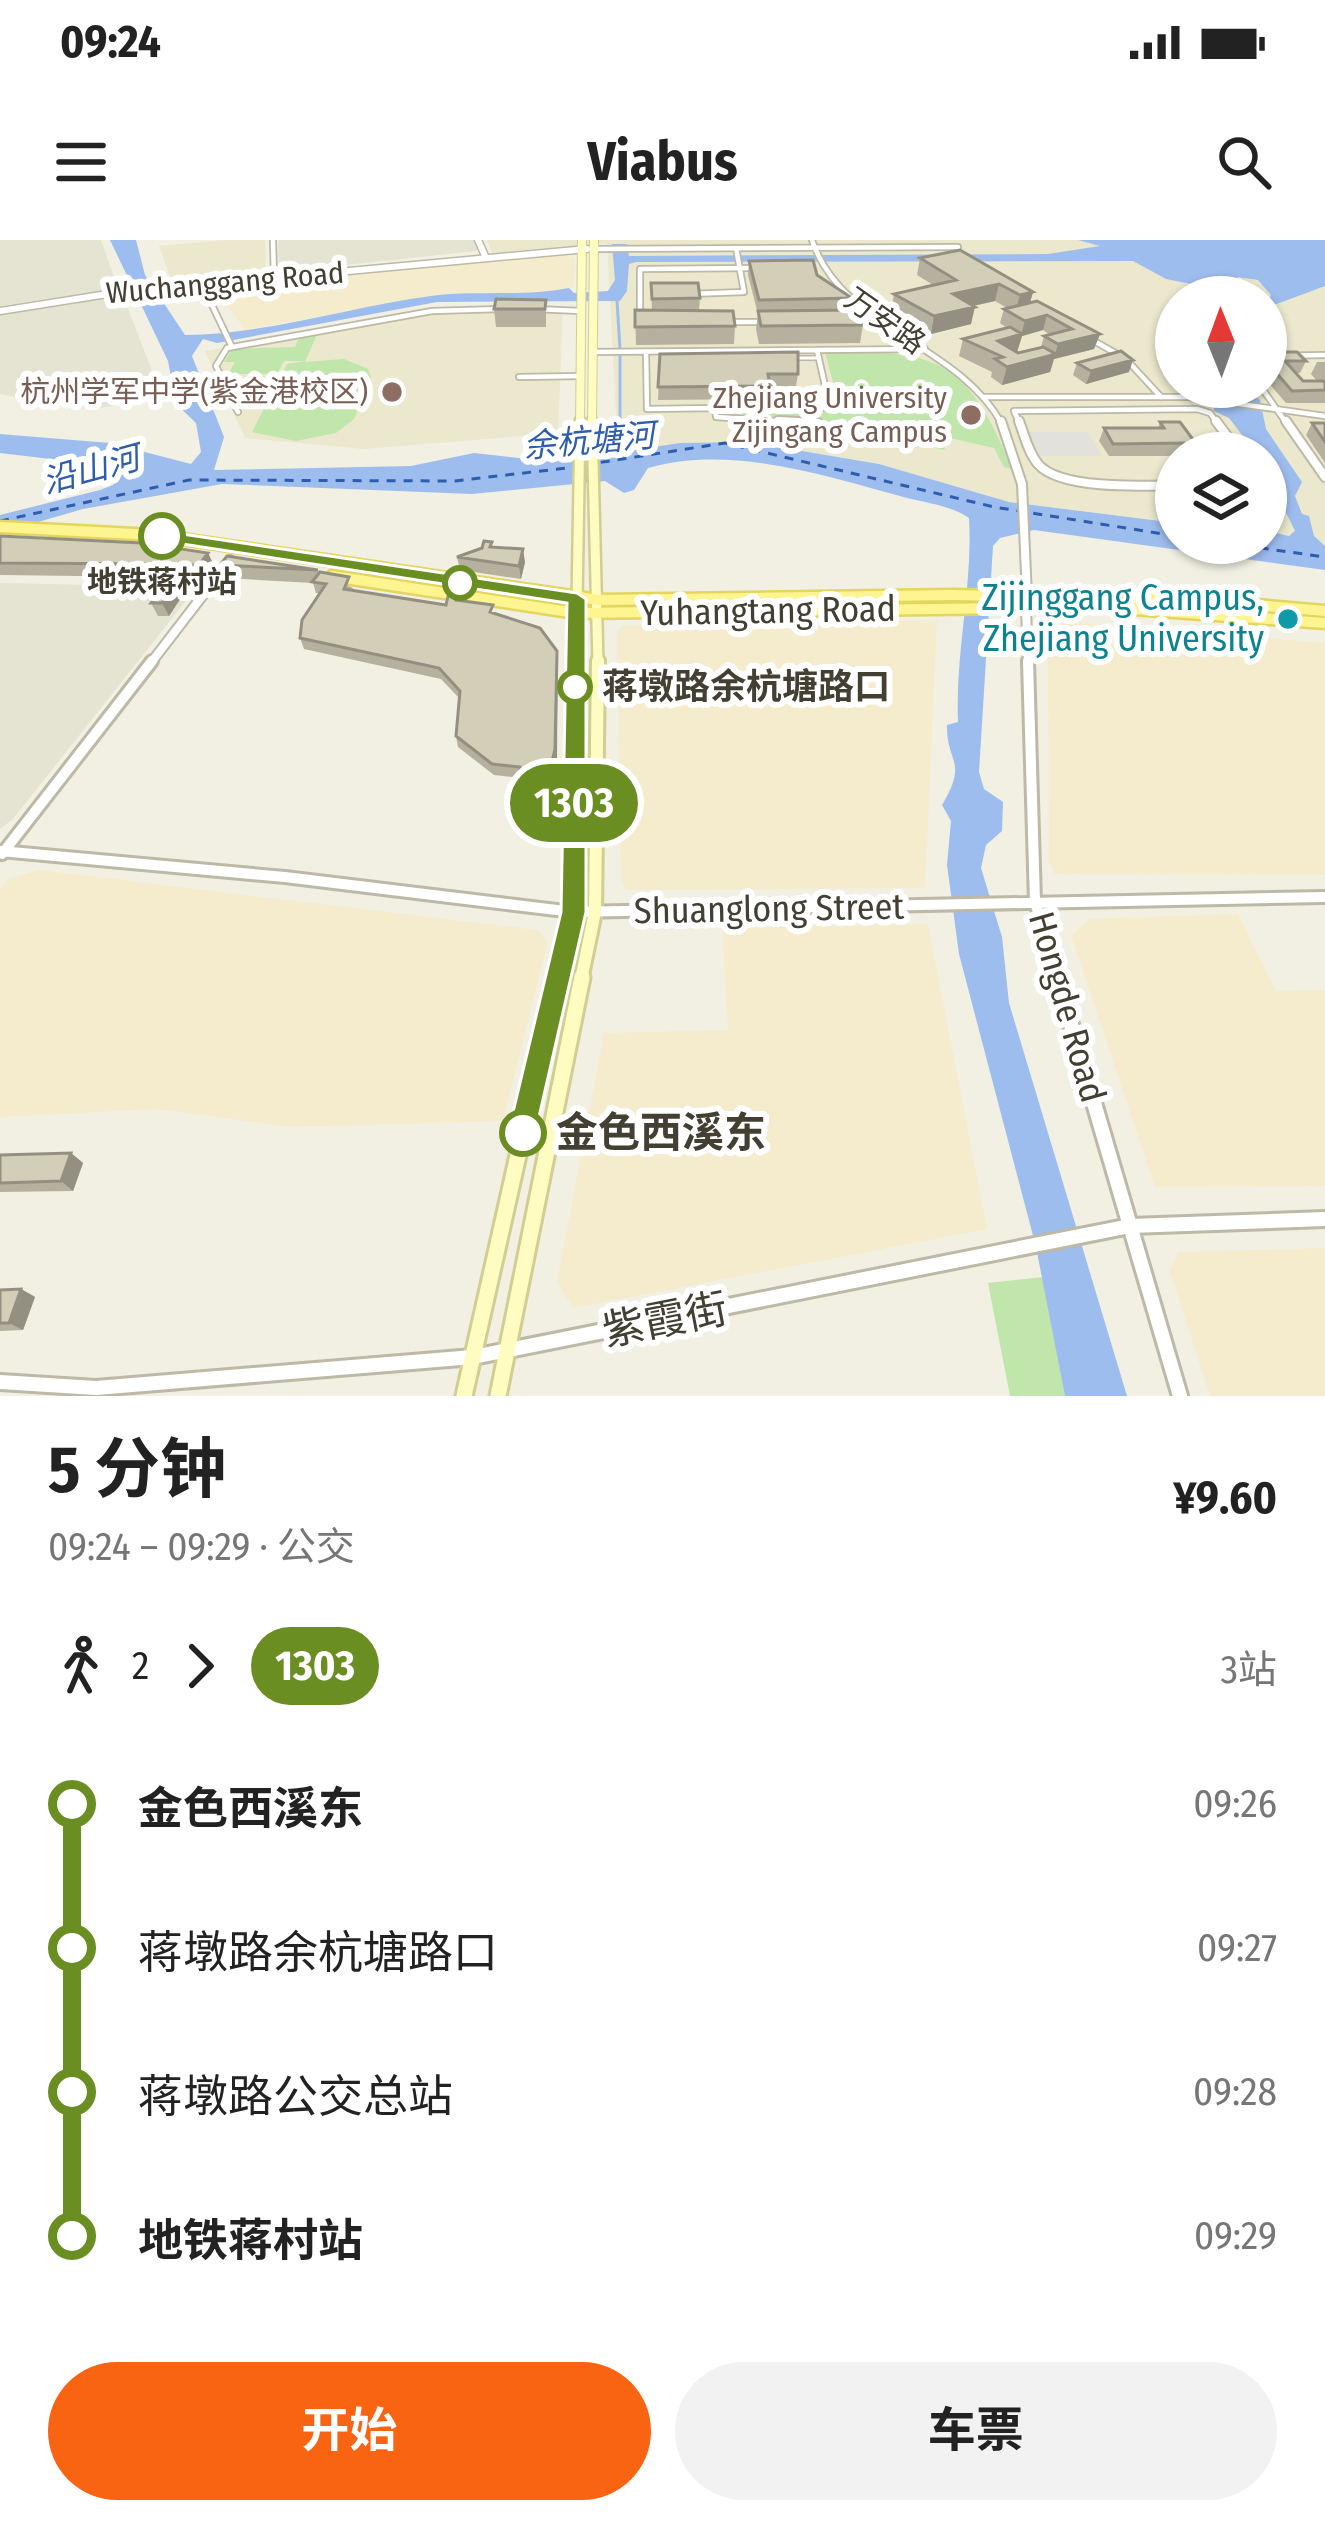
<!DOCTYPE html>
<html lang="zh">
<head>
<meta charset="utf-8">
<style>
	:root { --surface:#fff; --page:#f2f2f2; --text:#222; --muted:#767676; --accent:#f96413 }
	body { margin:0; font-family:"Fira Sans Condensed","Noto Sans SC",sans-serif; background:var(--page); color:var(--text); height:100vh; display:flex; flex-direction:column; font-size:45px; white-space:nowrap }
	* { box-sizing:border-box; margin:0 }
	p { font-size:39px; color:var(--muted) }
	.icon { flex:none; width:66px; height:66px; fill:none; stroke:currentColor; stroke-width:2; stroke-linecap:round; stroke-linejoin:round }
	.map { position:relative; height:1156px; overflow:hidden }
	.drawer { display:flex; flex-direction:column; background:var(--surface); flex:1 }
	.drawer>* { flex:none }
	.badge { padding:0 24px; border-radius:39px; font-size:42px; line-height:78px }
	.needle { width:78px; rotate:359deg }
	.tools { position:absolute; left:1155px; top:36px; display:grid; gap:24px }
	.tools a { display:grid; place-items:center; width:132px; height:132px; border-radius:50%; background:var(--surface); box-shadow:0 3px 9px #0004; font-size:60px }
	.map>.badge { position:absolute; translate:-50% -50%; box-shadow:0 0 0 6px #fff }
	.legs { display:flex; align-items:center; gap:18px; height:132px; padding:0 48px; font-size:39px }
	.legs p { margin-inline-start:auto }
	.summary { display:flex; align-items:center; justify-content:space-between; height:204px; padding:0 48px }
	h1 { font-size:66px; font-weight:700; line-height:90px }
	.button { display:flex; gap:24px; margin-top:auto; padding:24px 48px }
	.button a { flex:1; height:138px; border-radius:72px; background:var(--accent); color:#fff; font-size:48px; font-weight:700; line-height:138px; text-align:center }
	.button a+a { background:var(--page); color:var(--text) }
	ul { padding:0 48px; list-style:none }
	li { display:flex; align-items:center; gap:42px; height:144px; font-size:45px }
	li i { display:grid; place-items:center; width:18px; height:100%; margin:0 15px; background:currentColor }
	li i::after { content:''; width:30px; height:30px; margin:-15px; border:9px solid; border-radius:50%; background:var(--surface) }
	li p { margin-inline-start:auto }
	li:first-child i { background:linear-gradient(#0000 50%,currentColor 0) }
	li:last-child i { background:linear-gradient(currentColor 50%,#0000 0) }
	.status { display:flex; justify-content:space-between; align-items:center; height:84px; padding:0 60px; background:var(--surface); direction:ltr }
	.status svg { height:33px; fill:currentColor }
	header { display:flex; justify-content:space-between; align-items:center; height:156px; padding:0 48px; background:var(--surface); font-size:54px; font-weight:700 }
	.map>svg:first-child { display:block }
	.residential { fill:#e5e3d1 }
	.commercial { fill:#f4eccd }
	.education { fill:#ebe8cd; fill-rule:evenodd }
	.green { fill:#c0e6ab }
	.parking { fill:#e2e1dc }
	.water { fill:#9ebdef }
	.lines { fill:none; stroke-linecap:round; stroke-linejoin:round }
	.stream { stroke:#9ebdef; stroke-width:3 }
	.ferry { stroke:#2e5dad; stroke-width:3; stroke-dasharray:9 8; stroke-linecap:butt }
	.pedestrian-casing { stroke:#bdb9a6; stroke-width:6 }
	.minor-far1-casing { stroke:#bdb9a6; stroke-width:8 }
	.minor-casing { stroke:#bdb9a6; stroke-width:12 }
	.tertiary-far3-casing { stroke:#bdb9a6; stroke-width:9 }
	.tertiary-far2-casing { stroke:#bdb9a6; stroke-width:12 }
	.tertiary-far1-casing { stroke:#bdb9a6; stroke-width:16 }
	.tertiary-casing { stroke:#bdb9a6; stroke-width:20 }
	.secondary-far3-casing { stroke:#d2ce93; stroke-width:10 }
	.secondary-far2-casing { stroke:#d2ce93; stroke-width:14 }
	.secondary-far1-casing { stroke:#d2ce93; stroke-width:18 }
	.secondary-casing { stroke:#d2ce93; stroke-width:21 }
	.primary-casing { stroke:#e2d660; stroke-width:15 }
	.pedestrian { stroke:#fff; stroke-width:3 }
	.minor-far1 { stroke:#fff; stroke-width:4.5 }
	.minor { stroke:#fff; stroke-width:8 }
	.tertiary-far3 { stroke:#fff; stroke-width:6 }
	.tertiary-far2 { stroke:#fff; stroke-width:8 }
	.tertiary-far1 { stroke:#fff; stroke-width:10 }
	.tertiary { stroke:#fff; stroke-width:14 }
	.secondary-far3 { stroke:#fefcc0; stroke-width:8 }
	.secondary-far2 { stroke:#fefcc0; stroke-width:9 }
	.secondary-far1 { stroke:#fefcc0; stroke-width:12 }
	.secondary { stroke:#fefcc0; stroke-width:15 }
	.primary { stroke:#fef590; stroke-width:10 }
	.primary-bridge-casing { stroke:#e2d660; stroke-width:15; stroke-linecap:butt }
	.primary-bridge { stroke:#fef590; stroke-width:10 }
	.wall { fill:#b5b19e; fill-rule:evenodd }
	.shaded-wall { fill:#949081 }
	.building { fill:#d3ceb8; stroke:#949081; stroke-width:3 }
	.line-1 { fill:#6b8e23; stroke:#fff; stroke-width:3 }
	.education-dot { fill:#8d6e63; stroke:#fff; stroke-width:4.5 }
	.stop-1-dot { fill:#fff; stroke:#6b8e23; stroke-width:6 }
	.culture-dot { fill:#0f9aa8; stroke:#fff; stroke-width:4.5 }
	.labels { text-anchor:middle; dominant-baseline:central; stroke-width:12; stroke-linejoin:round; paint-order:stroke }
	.far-street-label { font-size:30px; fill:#434033; stroke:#fff }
	.far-education-label { font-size:30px; fill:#785e54; stroke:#fff; text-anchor:end }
	.far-stop-label { font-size:30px; font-weight:bold; fill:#434033; stroke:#fff }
	.far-water-label { font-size:33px; font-style:italic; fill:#2e5dad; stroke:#fff }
	.culture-label { font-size:36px; fill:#0d838f; stroke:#fff; text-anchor:end }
	.street-label { font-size:36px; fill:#434033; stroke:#fff }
	.stop-label { font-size:36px; font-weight:bold; fill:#434033; stroke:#fff; text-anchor:start }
	.near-stop-label { font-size:42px; font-weight:bold; fill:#434033; stroke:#fff; text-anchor:start }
	.near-street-label { font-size:42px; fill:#434033; stroke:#fff }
</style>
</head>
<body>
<div class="status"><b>09:24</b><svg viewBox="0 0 49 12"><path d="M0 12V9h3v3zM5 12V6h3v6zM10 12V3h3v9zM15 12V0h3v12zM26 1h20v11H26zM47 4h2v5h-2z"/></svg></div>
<header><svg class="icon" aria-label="menu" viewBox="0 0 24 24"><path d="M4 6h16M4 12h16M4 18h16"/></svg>Viabus<svg class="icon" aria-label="search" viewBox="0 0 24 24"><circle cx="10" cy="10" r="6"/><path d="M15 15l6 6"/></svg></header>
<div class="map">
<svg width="1325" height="1156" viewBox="0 0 1325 1156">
	<rect width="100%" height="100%" fill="#f1f0e3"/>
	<path class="residential" d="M0 0H101L118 48 0 66Z
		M278 0H474L477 11 279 32Z
		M123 56 156 141 153 148 120 165 98 168 77 169 0 154V75Z
		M0 343 191 347 192 353 13 579 0 589Z"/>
	<path class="commercial" d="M560 16 575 17 574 47 561 52 431 56 245 90 217 51 227 46Z
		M937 380 925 648 626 650 621 641 617 392 623 385Z
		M1068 382 1325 403V635L1054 634 1049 621 1048 391Z
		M39 630 537 690 548 701 503 881 291 887 157 869 0 877V649L7 639Z
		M1238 674 1276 751 1325 750V946L1155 947 1071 696 1089 679Z
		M928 684 987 989 573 1068 557 1042 604 793 728 790 722 688Z
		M1325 1008V1156H1210L1170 1032 1178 1012Z"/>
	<path class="education" d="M224 0H265L266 31 172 43 159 6Z
		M487 0H1325V307L1266 291V213H1176V283L1009 262 879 224 749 202 680 203 618 213 607 3 492 13ZM1176 57H1266V147H1176Z
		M563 67 558 193 364 209 245 198 205 111 434 68Z"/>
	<path class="green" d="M317 94 305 122 344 119 368 129 371 137 354 179 336 193 296 201 252 192 287 124 305 121H284L277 134H228L235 122H224L232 109 295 107 300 96Z
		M825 112C939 110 967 119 1012 229L1004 227 994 208 950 198 944 210 837 184 734 176 733 173 841 172Z
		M1043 1037 1065 1156H1010L988 1043Z"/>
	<path class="parking" d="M1028 192H1088L1102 216H1040Z"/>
	<path class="water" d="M110 0H136L145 35 185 95C268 94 349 67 431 56 477 50 523 57 569 48L574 53 608 51 615 40 612 4H627L629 16 1048 14 1100 6 1078 0H1325V46L1266 68 1271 55 1258 40 1238 37 1229 48 1230 57H1213L1201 46 1166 39 1133 21 636 22 629 24 627 51 620 61 437 62 217 103 203 99 192 116 224 197 214 230 411 226 474 213 553 222 680 203 749 202 879 224 1009 262 1176 283V303H1266V291L1289 296 1295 291 1276 252 1279 245 1266 225V213H1256L1229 178 1214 171V151L1208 147H1241L1260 160 1266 189 1302 242 1295 256 1302 274 1309 276 1314 296 1325 306V330L1034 290 1000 298 993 306 979 532 984 549 1003 562 1002 591 986 605 981 628 1002 697 1009 763 1127 1156H1065L1036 1007 959 714 947 625 951 581 942 565C969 520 946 523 947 485L958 482C955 413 973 346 969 278 952 266 927 263 907 258 827 236 730 204 648 228L634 250 624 253 605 241 472 254 222 244 83 269 0 293V275L100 250 113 245 118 234 76 222 0 213V194L110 203 191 224 201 212 196 183 176 164 168 121Z"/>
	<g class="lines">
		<path class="stream" d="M617 60 620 109
			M620 114V179"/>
		<path class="ferry" d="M584 225 725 203 994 267 1176 296
			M0 281 189 240 455 241 575 227
			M1226 303 1325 317"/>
		<defs>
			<path id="pedestrian" d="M793 118H819"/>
			<path id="minor-far1" d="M273 0 274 38
				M812 0C841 89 957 102 1002 184
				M595 9 958 7
				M202 44 231 105
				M688 54 744 52 736 8
				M535 69 581 71
				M854 81H883
				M640 82V29L756 28
				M728 82H765
				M1087 97 1126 119 1161 157
				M593 112 925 109
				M646 112 647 169 715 168 716 177 818 184
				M1266 116 1325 115
				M519 137 581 136
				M1261 147 1287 184
				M983 157H1189L1325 176
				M715 168H830L817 110
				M238 172 216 126 227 108 432 71 501 69
				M1020 184 1014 171 1197 169 1210 173 1218 184"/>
			<path id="minor" d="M778 181 818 183 810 201
				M1001 181 1022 244 1027 356
				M1019 181C1024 194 1028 212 1038 224 1060 250 1144 246 1176 245
				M1216 181 1240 213
				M1286 181 1325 237"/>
			<path id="tertiary-far3" d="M478 0 486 18
				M0 71 120 52 587 9"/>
			<path id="tertiary-far2" d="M1026 367 1028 424
				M150 424 230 320"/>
			<path id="tertiary-far1" d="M1028 421 1035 662 1058 740
				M0 611 285 637 573 672 1325 657
				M2 614 152 421"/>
			<path id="tertiary" d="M1057 737 1180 1156
				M0 1142 96 1148 473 1117 1130 986 1325 979"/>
			<path id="secondary-far3" d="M580 184 582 0
				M592 184 594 0"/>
			<path id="secondary-far2" d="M592 181 598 424
				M576 424 580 181"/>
			<path id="secondary-far1" d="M558 740 573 672 576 421
				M581 740 595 672 598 421"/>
			<path id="secondary" d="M464 1156 558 737
				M498 1156 582 737"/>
			<path id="primary" d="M0 287 154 295 599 360 953 355
				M332 336 576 373 1106 367 1325 383
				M1003 356 1199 360 1325 371"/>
		</defs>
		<use href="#pedestrian" class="pedestrian-casing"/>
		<use href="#minor-far1" class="minor-far1-casing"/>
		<use href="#minor" class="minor-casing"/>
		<use href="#tertiary-far3" class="tertiary-far3-casing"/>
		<use href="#tertiary-far2" class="tertiary-far2-casing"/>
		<use href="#tertiary-far1" class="tertiary-far1-casing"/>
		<use href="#tertiary" class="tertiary-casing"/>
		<use href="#secondary-far3" class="secondary-far3-casing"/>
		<use href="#secondary-far2" class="secondary-far2-casing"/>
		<use href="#secondary-far1" class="secondary-far1-casing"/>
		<use href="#secondary" class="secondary-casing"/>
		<use href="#primary" class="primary-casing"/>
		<use href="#pedestrian" class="pedestrian"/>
		<use href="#minor-far1" class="minor-far1"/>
		<use href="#minor" class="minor"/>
		<use href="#tertiary-far3" class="tertiary-far3"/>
		<use href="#tertiary-far2" class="tertiary-far2"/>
		<use href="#tertiary-far1" class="tertiary-far1"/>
		<use href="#tertiary" class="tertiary"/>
		<use href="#secondary-far3" class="secondary-far3"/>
		<use href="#secondary-far2" class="secondary-far2"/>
		<use href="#secondary-far1" class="secondary-far1"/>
		<use href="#secondary" class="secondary"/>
		<use href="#primary" class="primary"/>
		<defs>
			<path id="primary-bridge" d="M953 355 1003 356"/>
		</defs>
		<use href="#primary-bridge" class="primary-bridge-casing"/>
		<use href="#primary-bridge" class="primary-bridge"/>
	</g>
	<path class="wall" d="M920 18 1033 52 1030 62 1100 94 1094 109 1054 119 1050 132 1002 145 991 137 992 132 959 116 963 99 1007 88 1000 83 1004 69 1007 68 995 61 973 66 971 84 931 94 891 71 894 54 933 45 917 35ZM1043 90 1050 95 1044 96 1041 107 1017 112 1022 96Z
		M749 21 817 35 852 58 850 71 863 85 860 103 759 104 756 89 758 74 748 35Z
		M651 43 700 58 699 71 735 86 734 104 636 105 635 70 652 71Z
		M546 60V87H496L494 69Z
		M1266 112 1306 121 1300 133H1296L1303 141H1317L1311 134 1317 122H1325V163H1286L1266 140Z
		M660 114 798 134 796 146H770L769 159 658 160Z
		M1077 123 1129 132 1086 144 1073 135Z
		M1160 182 1200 209 1242 213H1176V216H1109L1099 201 1104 188H1158Z
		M1312 183H1325V223L1306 195Z
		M0 296 208 313 214 326 205 338H194L169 376H158L151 363 157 354 152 342 155 337 0 335Z
		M493 307 525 322 521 339 460 330 457 317Z
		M220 325 318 330 319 333 353 348 352 350 446 365 459 360 495 373 558 422 557 520 551 545 522 546 521 538 494 535 458 507 456 496 459 458 441 439 304 409 300 398 320 353H316L313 343 225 338Z
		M71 913 83 923 73 951 0 952V915Z
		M21 1049 35 1057 23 1090 0 1091V1050Z"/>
	<path class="shaded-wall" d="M999 44 995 61 950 71 953 54Z
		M1033 52 1028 70 1015 72 1020 55Z
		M975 67 971 84 931 94 934 76Z
		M1047 75 1043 90 1022 96 1017 112 998 101 1021 95 1025 81Z
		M1100 94 1094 109 1054 119 1050 132 1002 145 1007 127 1055 114 1058 104Z
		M1133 120 1129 132 1086 144 1091 131Z
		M523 309 525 322 521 339 519 326Z
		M208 313 214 326 205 338 199 325Z
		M188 325 194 338 169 376 162 363Z
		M557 411V520L551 545 549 534Z
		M71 913 83 923 73 951 61 941Z
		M21 1049 35 1057 23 1090 9 1083Z"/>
	<path class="building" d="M960 10 1033 52 1020 55 999 44 953 54 975 67 934 76 894 54 956 40 920 18Z
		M813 20 817 35 852 58 759 60 749 21Z
		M651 43H698L700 58 652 59Z
		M496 59 546 60 545 69H494Z
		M1037 61 1100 94 1058 104 1044 96 1072 89 1047 75 1025 81 1004 69Z
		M635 70 733 71 735 86 635 87Z
		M857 70 863 85 761 86 758 71Z
		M1010 87 1022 94 998 101 1018 113 1043 107 1056 114 1007 127 995 119 1003 117 963 99Z
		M1121 111 1133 120 1091 131 1077 123Z
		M798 112V134H768L770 146 658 147 660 114Z
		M1266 112H1297L1306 121H1285L1303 141H1323L1325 143V150L1292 151 1266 121Z
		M1160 182H1180L1200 209H1239L1242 213H1191L1184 203 1113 204 1104 188H1164Z
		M1312 183H1325V202Z
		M0 296 142 303 208 313 199 325H188L162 363H151L165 343 152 342 163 324 0 323Z
		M484 301 492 302 490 307 523 309 519 326 457 317 482 308Z
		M227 316 318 330 220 325Z
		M320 332 349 337 344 349 446 365 449 352 458 354 456 360 493 365 490 372 540 388 557 411 555 509 549 534 520 535V527L492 524 456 496 460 451 439 428 300 398 302 380 326 344 312 342Z
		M71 913 61 941 0 943V915Z
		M21 1049 9 1083H0V1050Z"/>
	<path class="line-1" d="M162 291 577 353 586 359V672L533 903 523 907 512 903 508 893 561 672 567 363 156 300V292Z"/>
	<g class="education-dot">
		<circle cx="392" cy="152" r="12"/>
		<circle cx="971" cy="175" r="12"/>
	</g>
	<g class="stop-1-dot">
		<circle cx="162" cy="296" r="21"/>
		<circle cx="460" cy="343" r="15"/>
		<circle cx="575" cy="447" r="15"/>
		<circle cx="523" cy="893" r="21"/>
	</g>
	<circle class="culture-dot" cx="1288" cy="379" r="12"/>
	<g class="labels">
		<g class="far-street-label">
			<text transform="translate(225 43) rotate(-5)">Wuchanggang Road</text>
			<text transform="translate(885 81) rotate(35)">万安路</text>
		</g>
		<g class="far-education-label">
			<text x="368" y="152">杭州学军中学(紫金港校区)</text>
			<text x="947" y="158">Zhejiang University<tspan x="947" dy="34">Zijingang Campus</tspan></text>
		</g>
		<g class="far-stop-label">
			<text x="162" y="342">地铁蒋村站</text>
		</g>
		<g class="far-water-label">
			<text transform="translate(589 201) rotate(-5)">余杭塘河</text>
			<text transform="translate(91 230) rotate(-15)">沿山河</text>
		</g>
		<g class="culture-label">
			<text x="1264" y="358">Zijinggang Campus,<tspan x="1264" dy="41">Zhejiang University</tspan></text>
		</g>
		<g class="street-label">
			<text transform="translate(768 371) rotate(-1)">Yuhangtang Road</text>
			<text transform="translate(769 669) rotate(-1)">Shuanglong Street</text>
			<text transform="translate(1067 767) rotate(74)">Hongde Road</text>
		</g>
		<g class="stop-label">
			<text x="602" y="447">蒋墩路余杭塘路口</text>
		</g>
		<g class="near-stop-label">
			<text x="556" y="893">金色西溪东</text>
		</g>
		<g class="near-street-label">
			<text transform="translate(665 1080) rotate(-11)">紫霞街</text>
		</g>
	</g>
</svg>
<div class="tools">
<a><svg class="needle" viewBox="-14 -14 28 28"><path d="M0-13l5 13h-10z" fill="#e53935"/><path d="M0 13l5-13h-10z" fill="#767676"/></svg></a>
<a><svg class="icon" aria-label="layers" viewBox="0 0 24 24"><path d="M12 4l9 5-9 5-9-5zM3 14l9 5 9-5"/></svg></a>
</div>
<b class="badge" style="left:574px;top:563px;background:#6b8e23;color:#fff">1303</b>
</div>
<section class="drawer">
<div class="summary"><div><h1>5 分钟</h1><p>09:24 – 09:29 · 公交</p></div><b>¥9.60</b></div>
<div class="legs"><svg class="icon" aria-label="walk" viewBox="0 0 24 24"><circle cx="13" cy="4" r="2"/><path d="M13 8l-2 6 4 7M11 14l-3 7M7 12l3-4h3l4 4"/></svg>2<svg class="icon" aria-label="forward" viewBox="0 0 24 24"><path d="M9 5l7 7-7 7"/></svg><b class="badge" style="background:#6b8e23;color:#fff">1303</b><p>3站</p></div>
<ul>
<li><i style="color:#6b8e23"></i><b>金色西溪东</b><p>09:26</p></li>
<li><i style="color:#6b8e23"></i><span>蒋墩路余杭塘路口</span><p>09:27</p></li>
<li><i style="color:#6b8e23"></i><span>蒋墩路公交总站</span><p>09:28</p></li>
<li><i style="color:#6b8e23"></i><b>地铁蒋村站</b><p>09:29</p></li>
</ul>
<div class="button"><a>开始</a><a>车票</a></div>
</section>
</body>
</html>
